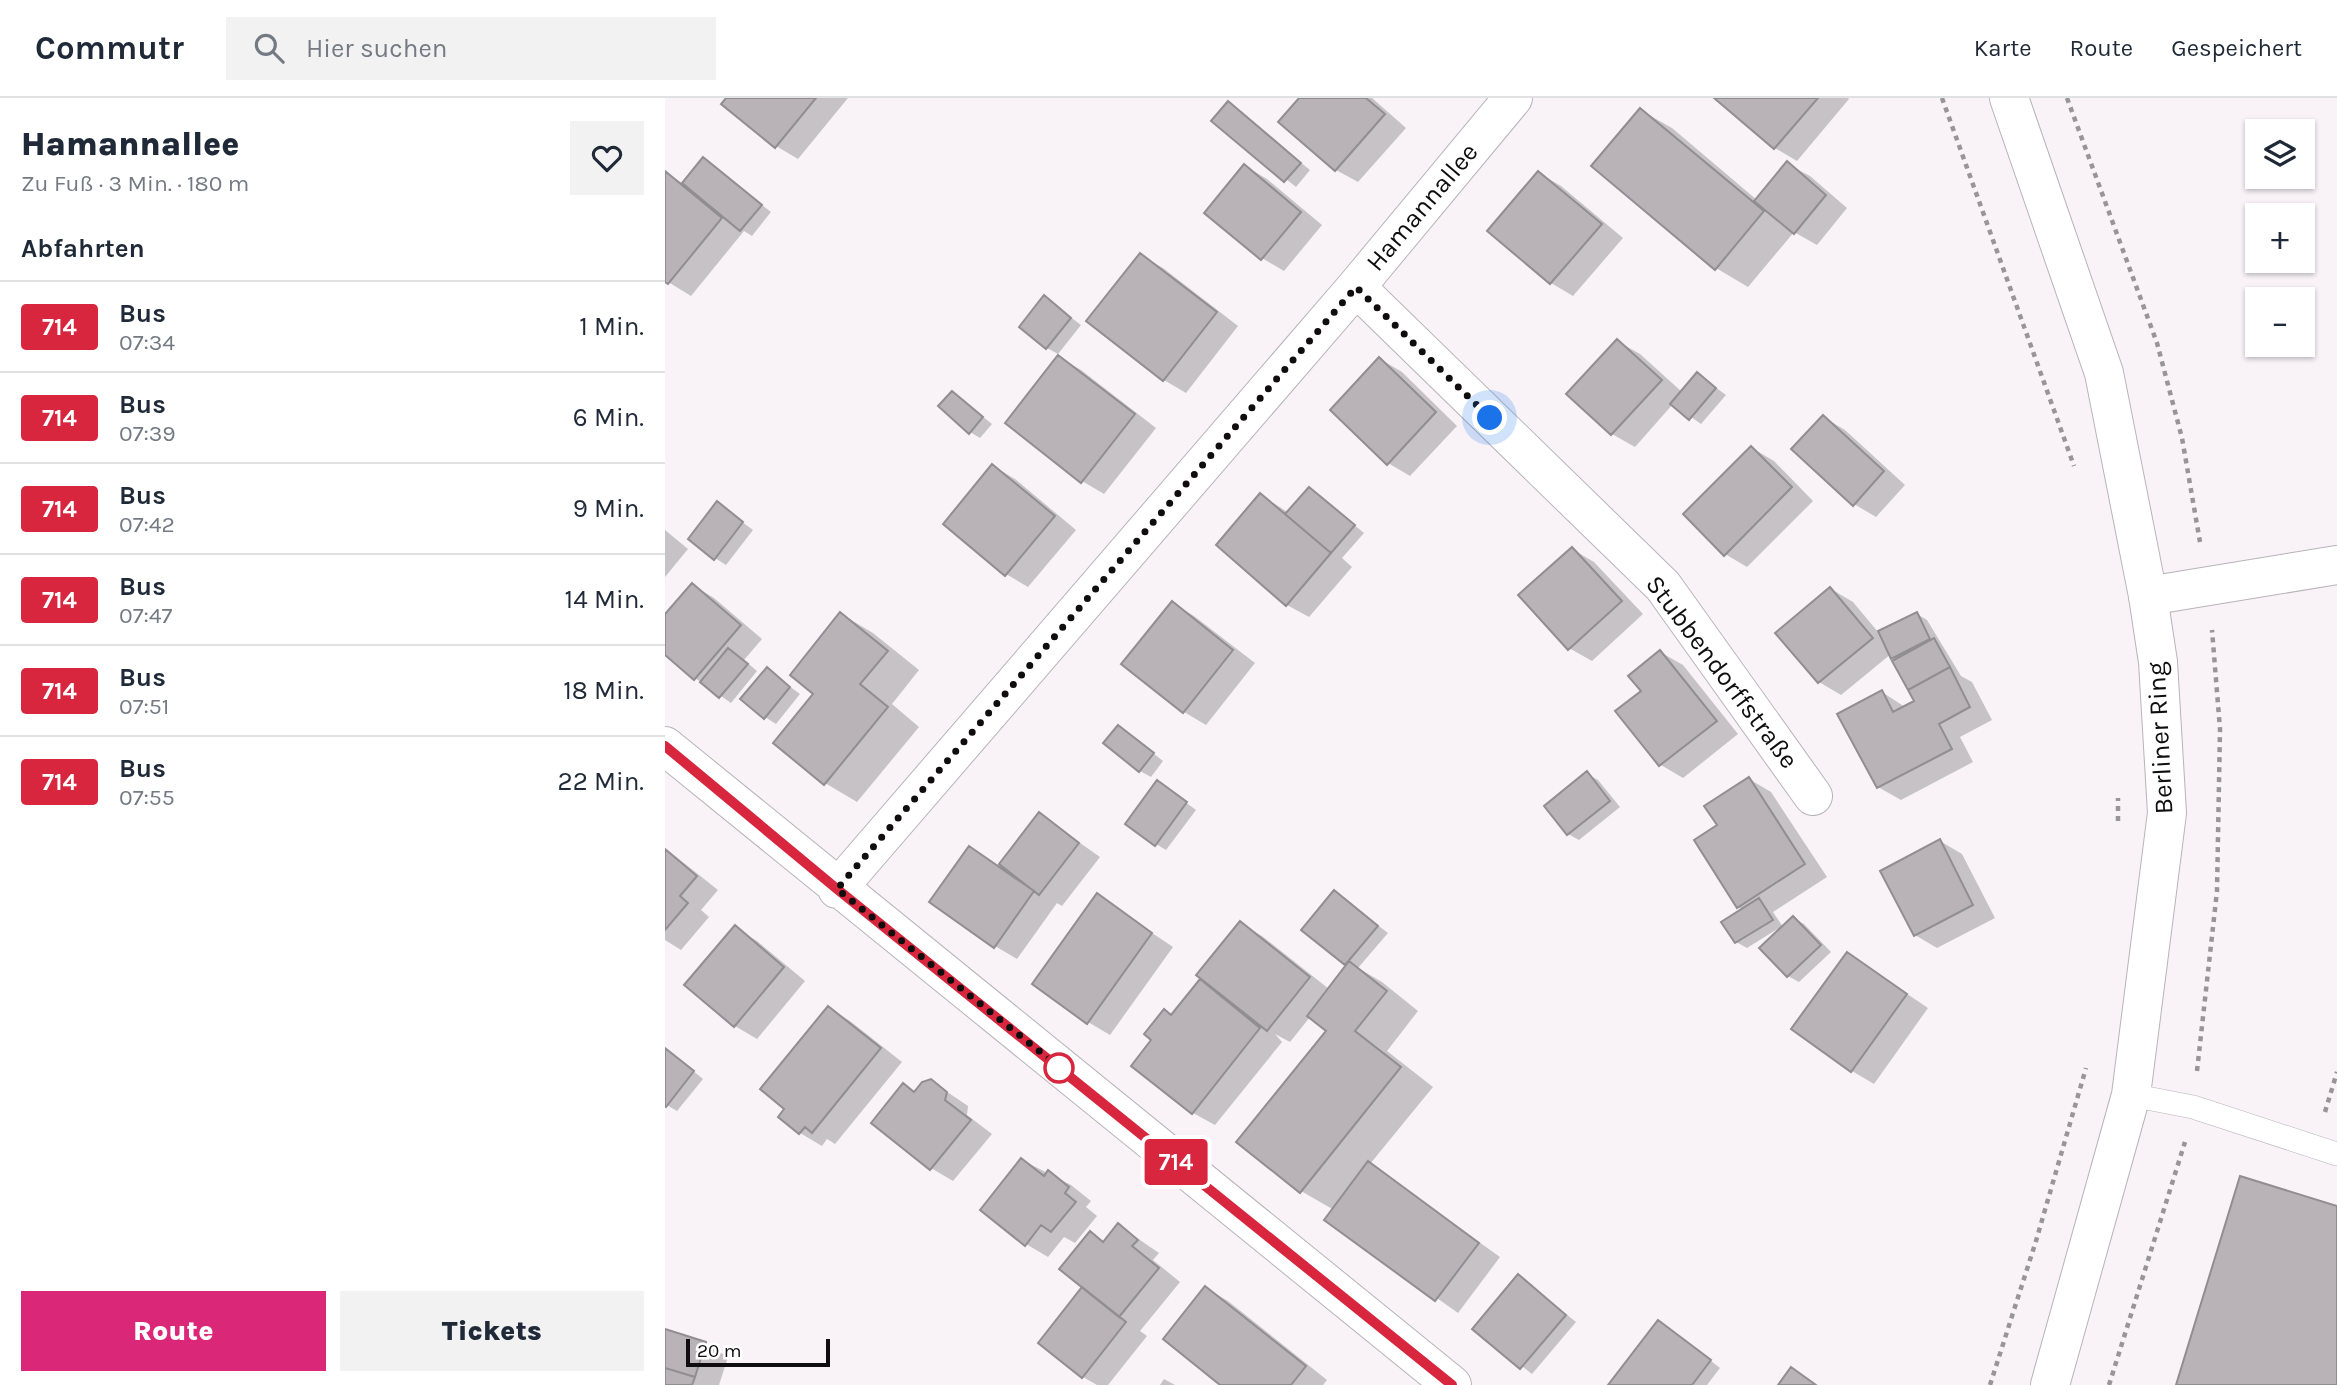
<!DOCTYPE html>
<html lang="de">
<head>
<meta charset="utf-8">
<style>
	:root { --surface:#fff; --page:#f2f2f3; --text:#1f2937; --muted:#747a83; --line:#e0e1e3; --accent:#db2777 }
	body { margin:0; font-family:Karla,sans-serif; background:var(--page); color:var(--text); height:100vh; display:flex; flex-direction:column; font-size:26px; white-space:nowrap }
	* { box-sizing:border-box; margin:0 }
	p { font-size:23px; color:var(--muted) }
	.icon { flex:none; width:38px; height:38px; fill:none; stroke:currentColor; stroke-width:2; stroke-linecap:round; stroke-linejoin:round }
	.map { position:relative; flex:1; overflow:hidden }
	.sheet { display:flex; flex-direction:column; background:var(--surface); width:665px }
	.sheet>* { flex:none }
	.badge { padding:0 14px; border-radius:5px; font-size:24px; line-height:46px }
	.buttons { position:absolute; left:1580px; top:21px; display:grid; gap:14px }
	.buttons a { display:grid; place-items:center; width:70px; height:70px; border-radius:0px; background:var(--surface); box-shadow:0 2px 5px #0004; font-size:35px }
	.scale { position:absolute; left:21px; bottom:18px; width:144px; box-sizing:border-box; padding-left:7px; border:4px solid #0f0d0e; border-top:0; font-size:19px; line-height:24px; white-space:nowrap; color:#0f0d0e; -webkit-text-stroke:5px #fff; paint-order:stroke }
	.you { position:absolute; width:35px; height:35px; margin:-18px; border:5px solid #fff; border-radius:50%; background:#1a73e8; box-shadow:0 0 0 10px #1a73e833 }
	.map>.badge { position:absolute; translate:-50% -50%; box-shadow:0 0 0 4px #fff }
	h2 { padding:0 21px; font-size:26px; line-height:63px }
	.round { display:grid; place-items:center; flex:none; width:74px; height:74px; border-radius:0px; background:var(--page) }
	.headline { display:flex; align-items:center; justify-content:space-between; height:119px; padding:0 21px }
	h1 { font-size:33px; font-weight:800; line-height:52px }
	.action { display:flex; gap:14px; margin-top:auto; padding:14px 21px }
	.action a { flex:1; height:80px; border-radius:0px; background:var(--accent); color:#fff; font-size:28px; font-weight:800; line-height:80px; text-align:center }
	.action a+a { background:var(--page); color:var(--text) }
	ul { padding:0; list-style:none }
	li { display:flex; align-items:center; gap:21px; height:91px; padding:0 21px; border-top:2px solid var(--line) }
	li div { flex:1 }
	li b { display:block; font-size:26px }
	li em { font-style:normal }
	li .badge { min-width:77px; font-weight:700; text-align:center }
	header { display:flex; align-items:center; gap:42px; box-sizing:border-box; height:98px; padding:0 35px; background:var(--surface); border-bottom:2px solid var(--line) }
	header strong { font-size:33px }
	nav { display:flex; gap:38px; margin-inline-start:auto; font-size:24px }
	.search { width:490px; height:63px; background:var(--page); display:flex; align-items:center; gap:18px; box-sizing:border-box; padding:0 24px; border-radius:0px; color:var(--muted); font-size:26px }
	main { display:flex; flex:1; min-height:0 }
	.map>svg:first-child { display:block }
	.shadow { fill:#0003 }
	.building { fill:#b9b3b8; stroke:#928d91; stroke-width:2 }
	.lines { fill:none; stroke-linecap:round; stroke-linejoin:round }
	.lane-casing { stroke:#b8b3b7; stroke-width:24 }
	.street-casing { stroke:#b8b3b7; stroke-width:40 }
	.secondary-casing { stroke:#b8b3b7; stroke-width:40 }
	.path { stroke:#999498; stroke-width:4.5; stroke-dasharray:5 5; stroke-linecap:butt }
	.lane { stroke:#fff; stroke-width:23 }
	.street { stroke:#fff; stroke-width:38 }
	.secondary { stroke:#fff; stroke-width:38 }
	.line-casing { stroke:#fff; stroke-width:16 }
	.line { stroke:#d7263d; stroke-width:10 }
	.walk { stroke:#0f0d0e; stroke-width:7; stroke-dasharray:0 12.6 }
	.stop-dot { fill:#fff; stroke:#d7263d; stroke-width:3.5 }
	.labels { text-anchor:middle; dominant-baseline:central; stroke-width:7; stroke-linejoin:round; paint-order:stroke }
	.street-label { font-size:26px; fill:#0f0d0e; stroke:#fff }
</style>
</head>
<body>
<header>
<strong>Commutr</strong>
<div class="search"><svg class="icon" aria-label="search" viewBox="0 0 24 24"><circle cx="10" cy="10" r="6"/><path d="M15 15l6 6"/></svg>Hier suchen</div>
<nav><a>Karte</a><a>Route</a><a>Gespeichert</a></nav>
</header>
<main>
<section class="sheet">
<div class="headline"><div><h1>Hamannallee</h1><p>Zu Fuß · 3 Min. · 180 m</p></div><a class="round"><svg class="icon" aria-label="heart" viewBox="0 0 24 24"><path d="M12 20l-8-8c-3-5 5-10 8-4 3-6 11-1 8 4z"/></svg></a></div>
<h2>Abfahrten</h2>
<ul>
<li><span class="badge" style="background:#d7263d;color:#fff">714</span><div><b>Bus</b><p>07:34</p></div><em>1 Min.</em></li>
<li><span class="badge" style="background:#d7263d;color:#fff">714</span><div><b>Bus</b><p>07:39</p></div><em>6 Min.</em></li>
<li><span class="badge" style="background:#d7263d;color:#fff">714</span><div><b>Bus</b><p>07:42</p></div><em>9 Min.</em></li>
<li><span class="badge" style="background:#d7263d;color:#fff">714</span><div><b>Bus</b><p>07:47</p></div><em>14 Min.</em></li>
<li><span class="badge" style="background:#d7263d;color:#fff">714</span><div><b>Bus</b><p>07:51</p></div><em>18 Min.</em></li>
<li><span class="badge" style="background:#d7263d;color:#fff">714</span><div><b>Bus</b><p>07:55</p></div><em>22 Min.</em></li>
</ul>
<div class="action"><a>Route</a><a>Tickets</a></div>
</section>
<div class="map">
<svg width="1672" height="1287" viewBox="0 0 1672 1287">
	<rect width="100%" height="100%" fill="#f9f3f8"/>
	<path class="shadow" d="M64 0H183L133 61 111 48Z
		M636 0H707L741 30 693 84 671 72Z
		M1051 0H1183L1184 1 1132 63 1110 50Z
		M563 6 645 72 631 89 548 23Z
		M975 12 1007 30 1092 102 1122 66 1145 78 1182 110 1152 147 1129 134 1083 189 1051 170Z
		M39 62 106 114 87 138 79 133 26 198 0 182V75L19 86Z
		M580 68 602 81 657 127 619 173 597 160Z
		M874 75 896 88 958 140 908 198 886 185 825 133Z
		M475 157 498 170 573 228 521 295 499 282Z
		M379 199 416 227 393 256 382 250Z
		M952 243 975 256 1017 294 1032 276 1061 297 1036 326 1008 306 970 349 947 336 904 296Z
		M394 259 416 272 491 330 439 396 417 383Z
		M715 261 737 274 792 328 745 378 723 365Z
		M288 295 327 326 315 340 305 334Z
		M1158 319 1180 332 1240 387 1211 419 1189 406Z
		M1087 350 1109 363 1148 403 1082 469 1060 456Z
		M328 368 350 381 411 432 363 489 341 476Z
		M645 391 699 435 677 460 687 469 644 519 622 507 596 397 624 415Z
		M53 406 88 432 61 467 50 460Z
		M0 432 23 451 0 479Z
		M907 451 929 464 978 516 927 563 904 550Z
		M27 487 49 500 97 541 79 562 92 573 66 605 30 580 0 555V519Z
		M1166 491 1188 504 1213 534 1252 516 1262 522 1296 578 1307 584 1327 622 1295 639 1308 664 1236 702 1213 689 1217 594 1240 609 1251 603 1232 562 1226 556 1176 597 1154 584Z
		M507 505 529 518 590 565 541 627 519 614 459 566Z
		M176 516 208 535 254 572 227 606 254 629 192 704 160 685 150 596Z
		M995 554 1018 567 1073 636 1018 680 996 667 953 614 978 594Z
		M102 572 135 596 111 626 100 619Z
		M464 636 498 663 486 679 475 673Z
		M922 676 933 682 955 709 914 742 903 736Z
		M1084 681 1106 694 1162 779 1108 814 1118 829 1128 820 1139 826 1166 854 1134 884 1123 878 1097 850 1114 830 1082 850 1071 844 1079 812 1073 809 1054 727Z
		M493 684 531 712 501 752 491 746Z
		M374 716 435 759 397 808 392 805 352 861 330 848 305 750 334 768Z
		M1275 743 1297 756 1330 820 1272 850 1250 837Z
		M0 750 53 792 36 812 44 819 16 852 0 842Z
		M669 794 723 835 693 870 717 884 753 913 722 953 768 989 705 1066 835 1159 793 1215 662 1122 669 1112 636 1093 663 933 645 919 625 944 610 936 617 944 550 1027 528 1015 508 919 575 826 597 838 664 891 683 867 639 832Z
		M432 798 508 849 445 937 423 924Z
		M70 830 92 843 140 883 92 941 70 928Z
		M1183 856 1263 910 1209 986 1187 973Z
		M163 910 185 923 237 964 170 1046 162 1041 157 1048 135 1035 122 1011Z
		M0 950 38 981 12 1013 0 1006Z
		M266 983 303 1008 302 1017 327 1036 288 1083 266 1070 238 988 250 995Z
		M357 1062 406 1087 426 1103 421 1109 432 1118 410 1145 399 1139 383 1159 361 1146Z
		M453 1127 494 1155 488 1162 515 1184 475 1233 482 1238 443 1287H432L418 1279 419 1189 425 1135 440 1144Z
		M854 1178 911 1224 867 1276 809 1231Z
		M541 1190 563 1203 662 1282 658 1287H558Z
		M1004 1230 1055 1270 1042 1287H945Z
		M0 1233 41 1246 63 1259 54 1287H0Z
		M499 1281 510 1287H495Z"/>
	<path class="building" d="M61 0H151L110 50 56 6Z
		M634 0H701L720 16 670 73 613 24Z
		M1049 0H1153L1109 51Z
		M563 3 636 65 619 84 546 23Z
		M975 10 1099 113 1050 172 926 68Z
		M38 59 97 107 75 133 17 85Z
		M1122 63 1161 97 1129 136 1089 103Z
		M579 66 636 114 596 162 539 115Z
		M0 73 57 120 3 186 0 184Z
		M873 73 937 126 885 186 822 133Z
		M475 155 552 214 498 283 421 223Z
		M379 197 406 220 381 251 354 229Z
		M952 241 997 282 946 337 901 296Z
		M393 257 470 316 416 385 340 325Z
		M714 259 771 314 722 367 665 312Z
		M1032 274 1051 290 1024 322 1005 306Z
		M287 293 318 319 304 336 273 308Z
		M1158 317 1219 373 1188 408 1126 351Z
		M1086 348 1127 389 1059 458 1018 416Z
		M327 366 390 418 340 478 278 426Z
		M644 389 690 427 666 455 620 416Z
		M595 395 666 455 621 508 551 447Z
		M52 403 78 424 49 462 23 441Z
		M907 449 957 503 903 552 853 497Z
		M27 485 76 527 29 582 0 557V516Z
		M1165 489 1208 540 1153 585 1110 535Z
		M507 503 568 552 518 615 456 566Z
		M175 514 223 553 195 586 223 609 159 687 108 645 148 596 125 577Z
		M1252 514 1265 541 1226 561 1213 533Z
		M1269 540 1285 569 1243 592 1227 563Z
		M63 550 83 566 54 600 35 584Z
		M995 552 1052 623 994 668 950 613 976 593 963 578Z
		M102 569 125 589 99 621 75 601Z
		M1285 569 1305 609 1274 626 1287 651 1212 690 1172 616 1217 592 1228 614 1249 603 1243 592Z
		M453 627 489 655 474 674 438 645Z
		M922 673 945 703 902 737 879 708Z
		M1084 679 1140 766 1072 810 1029 742 1052 727 1039 708Z
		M492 682 522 704 490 748 460 726Z
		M374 714 414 745 374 797 334 766Z
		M1275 741 1308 807 1249 838 1215 773Z
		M304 748 369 793 329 850 264 804Z
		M0 751 32 778 15 798 23 805 0 832Z
		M669 792 713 828 680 867 636 832Z
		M432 795 487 835 422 926 367 886Z
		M1094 800 1108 822 1070 845 1056 824Z
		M1128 818 1156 847 1122 879 1094 850Z
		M575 823 645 879 602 933 531 877Z
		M70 827 119 869 69 929 19 887Z
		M1182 854 1242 896 1186 974 1126 931Z
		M684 863 722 893 690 933 736 969 635 1095 571 1044 661 933 642 918Z
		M535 881 595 930 527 1016 466 968 486 942 479 936 499 911 506 917Z
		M163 908 216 950 147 1035 140 1029 134 1036 113 1019 119 1011 95 991Z
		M0 950 29 973 1 1009 0 1008Z
		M266 981 282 994 280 1002 306 1022 265 1072 206 1025 238 985 249 994 257 984Z
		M356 1060 379 1078 383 1072 404 1089 400 1095 411 1104 386 1134 376 1127 360 1148 315 1112Z
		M703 1063 814 1145 770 1203 659 1122Z
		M1575 1078 1672 1108V1287H1511Z
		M453 1125 473 1142 467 1148 494 1170 454 1219 394 1171 425 1133 438 1144Z
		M853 1176 901 1217 855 1271 807 1231Z
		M540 1188 641 1268 626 1287H555L498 1241Z
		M417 1189 461 1224 417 1280 373 1245Z
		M993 1222 1046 1262 1027 1287H943Z
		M0 1231 41 1244 30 1279 0 1270Z
		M1126 1269 1151 1287H1113Z
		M0 1270 30 1279 27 1287H0Z"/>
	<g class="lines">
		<defs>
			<path id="lane" d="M1466 997 1528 1009 1672 1056"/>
			<path id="street" d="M691 189 998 488 1148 698
				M1483 498 1672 467
				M0 648 787 1287
				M172 791 691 189 848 0"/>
			<path id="secondary" d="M1344 0 1439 275 1483 498 1493 564 1502 715 1466 997 1385 1287"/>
		</defs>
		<use href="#lane" class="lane-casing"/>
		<use href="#street" class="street-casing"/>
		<use href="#secondary" class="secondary-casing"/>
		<path class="path" d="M1277 0 1409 368
			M1402 0 1492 245 1517 340 1535 444
			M1453 723V700
			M1532 973 1552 793 1555 631 1547 532
			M1660 1014 1672 974
			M1325 1287 1371 1143 1421 970
			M1444 1287 1520 1044"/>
		<use href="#lane" class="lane"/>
		<use href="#street" class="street"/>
		<use href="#secondary" class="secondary"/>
	</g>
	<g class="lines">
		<defs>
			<path id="line" d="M0 648 172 791 787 1287"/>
		</defs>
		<use href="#line" class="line-casing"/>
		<use href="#line" class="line"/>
		<path class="walk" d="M394 970 404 977 172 791 691 189 825 320"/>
	</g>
	<circle class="stop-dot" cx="394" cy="970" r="14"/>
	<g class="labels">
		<g class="street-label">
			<text transform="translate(757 109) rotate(-50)">Hamannallee</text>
			<text transform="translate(1057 574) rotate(53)">Stubbendorffstraße</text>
			<text transform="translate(1495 640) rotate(-93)">Berliner Ring</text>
		</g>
	</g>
</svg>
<div class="buttons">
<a><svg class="icon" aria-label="layers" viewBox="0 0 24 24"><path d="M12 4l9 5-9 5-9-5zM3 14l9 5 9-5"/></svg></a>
<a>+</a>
<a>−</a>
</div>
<div class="scale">20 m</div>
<div class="you" style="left:825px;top:320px"></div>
<b class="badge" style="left:511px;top:1064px;background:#d7263d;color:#fff">714</b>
</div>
</main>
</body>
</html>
